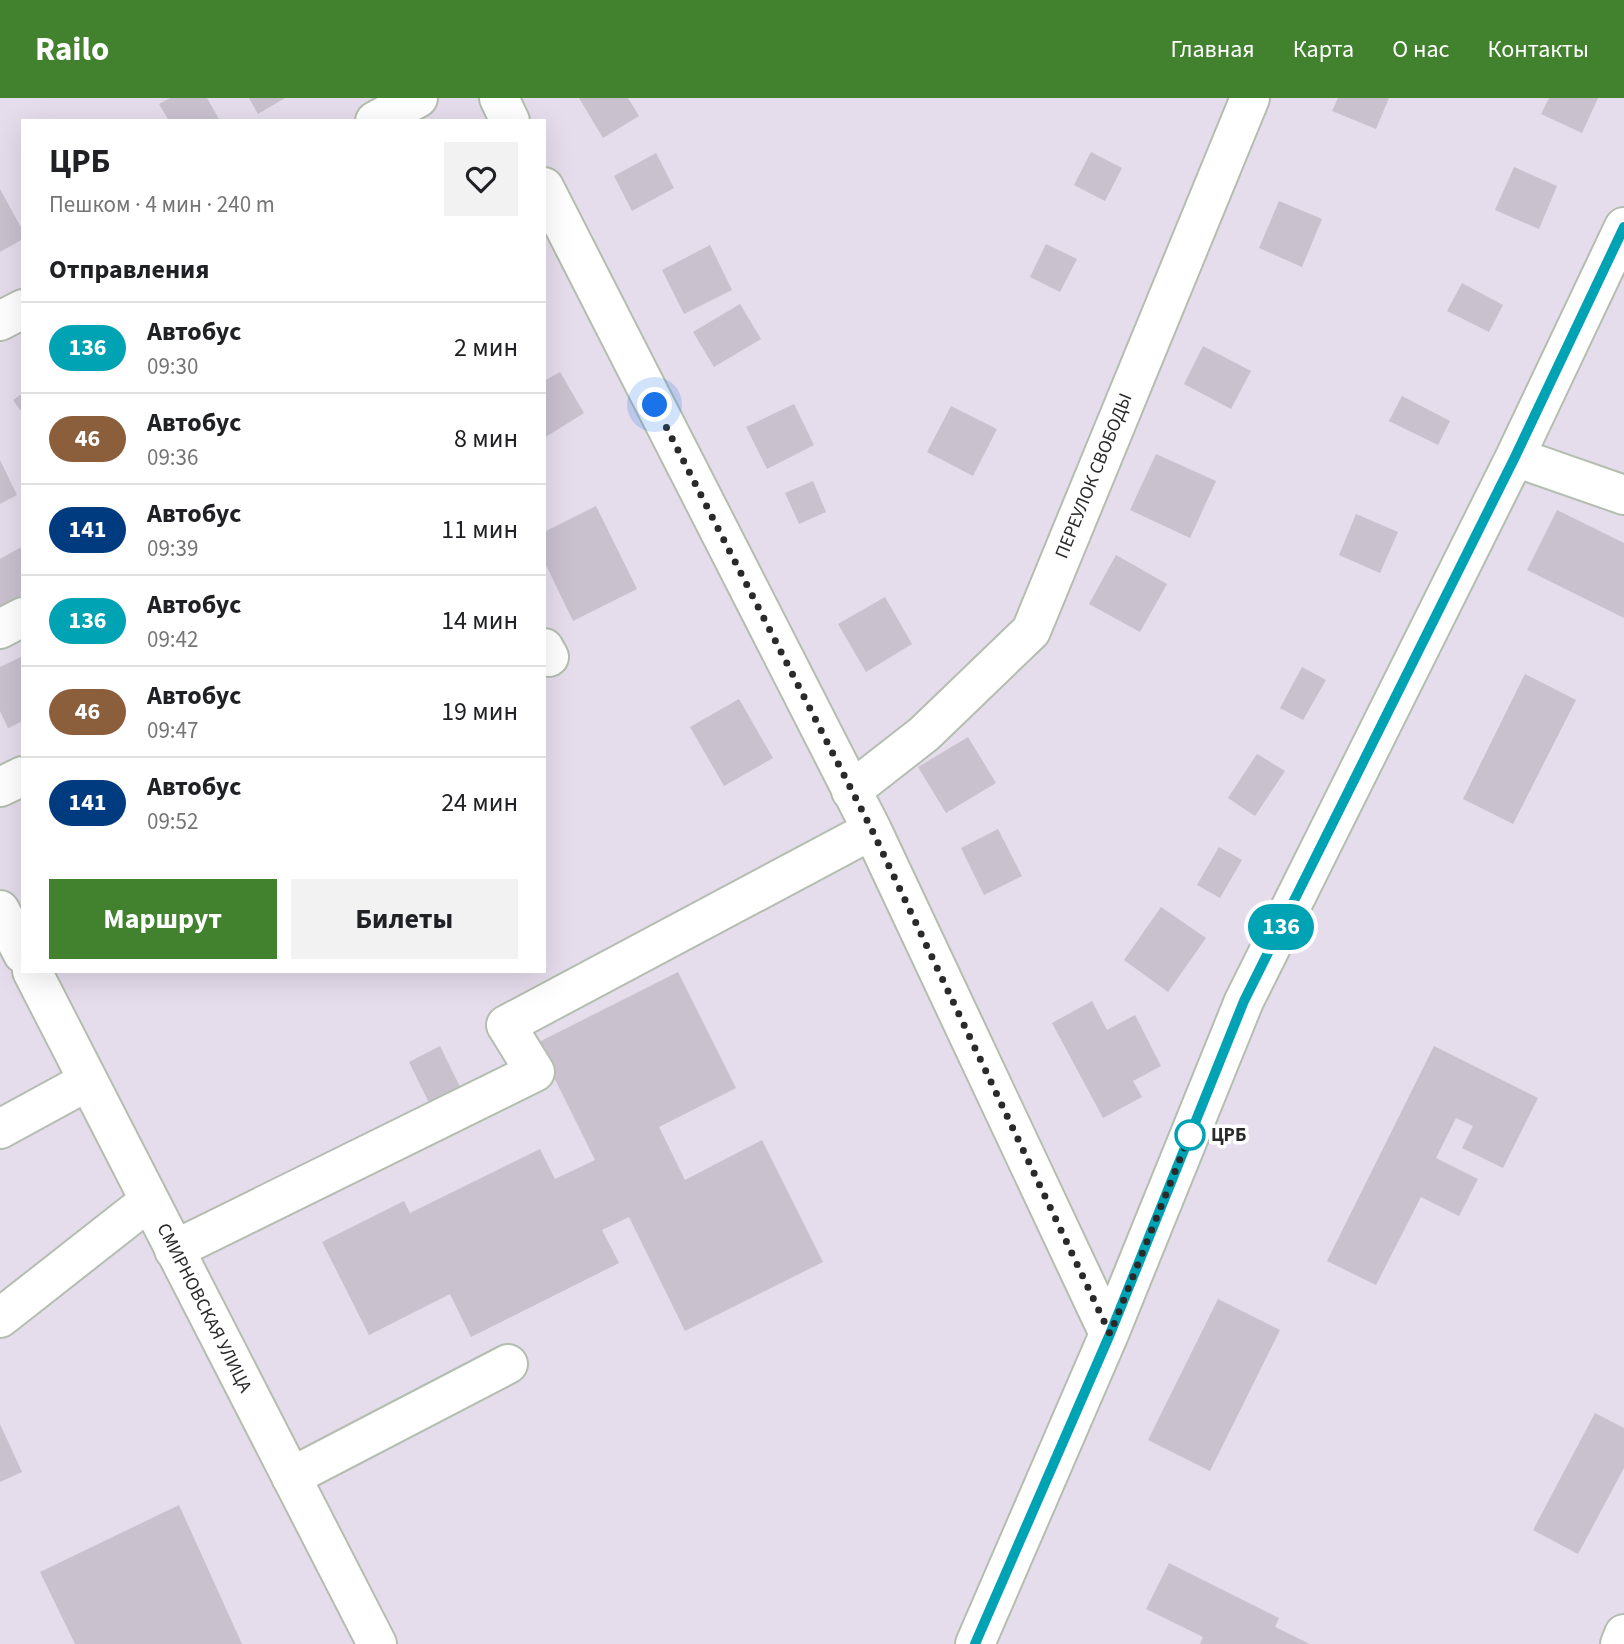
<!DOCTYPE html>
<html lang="ru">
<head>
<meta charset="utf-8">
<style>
	:root { --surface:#fff; --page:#f2f2f2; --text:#202124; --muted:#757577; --line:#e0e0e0; --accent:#42822f }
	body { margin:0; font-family:"Source Sans 3",sans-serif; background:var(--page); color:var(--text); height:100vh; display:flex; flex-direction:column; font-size:26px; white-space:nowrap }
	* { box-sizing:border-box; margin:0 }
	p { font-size:23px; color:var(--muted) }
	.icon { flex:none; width:38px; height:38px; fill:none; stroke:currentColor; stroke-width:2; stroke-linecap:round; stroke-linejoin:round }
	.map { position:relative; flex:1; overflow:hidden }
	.sheet { position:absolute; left:21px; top:21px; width:525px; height:854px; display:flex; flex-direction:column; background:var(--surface); border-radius:0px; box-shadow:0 7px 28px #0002 }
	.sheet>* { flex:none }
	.badge { padding:0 14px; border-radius:23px; font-size:24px; line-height:46px }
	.you { position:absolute; width:35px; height:35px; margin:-18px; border:5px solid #fff; border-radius:50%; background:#1a73e8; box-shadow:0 0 0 10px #1a73e833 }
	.map>.badge { position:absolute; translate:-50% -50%; box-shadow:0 0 0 4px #fff }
	h2 { padding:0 28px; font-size:26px; line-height:63px }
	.round { display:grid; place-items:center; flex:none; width:74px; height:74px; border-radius:0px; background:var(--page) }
	.headline { display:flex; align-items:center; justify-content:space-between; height:119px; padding:0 28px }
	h1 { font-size:33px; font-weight:700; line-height:52px }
	.cta { display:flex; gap:14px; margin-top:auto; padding:14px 28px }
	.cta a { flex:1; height:80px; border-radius:0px; background:var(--accent); color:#fff; font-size:28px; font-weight:700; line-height:80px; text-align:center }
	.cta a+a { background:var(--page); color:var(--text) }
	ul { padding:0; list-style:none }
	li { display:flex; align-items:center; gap:21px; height:91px; padding:0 28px; border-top:2px solid var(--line) }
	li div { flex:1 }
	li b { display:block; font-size:26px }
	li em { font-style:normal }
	li .badge { min-width:77px; font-weight:700; text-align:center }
	header { display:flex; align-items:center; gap:42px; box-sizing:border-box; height:98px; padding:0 35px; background:var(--accent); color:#fff }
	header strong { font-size:33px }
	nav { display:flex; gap:38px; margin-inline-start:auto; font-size:24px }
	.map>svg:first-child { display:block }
	.building { fill:#c9c1ce }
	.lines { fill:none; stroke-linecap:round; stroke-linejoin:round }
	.minor-casing { stroke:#b4beb0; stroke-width:42 }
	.minor { stroke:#fff; stroke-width:38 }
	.line-casing { stroke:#fff; stroke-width:16 }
	.line { stroke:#00a3b4; stroke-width:10 }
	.walk { stroke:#2a2a2a; stroke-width:7; stroke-dasharray:0 12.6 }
	.stop-dot { fill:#fff; stroke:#00a3b4; stroke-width:3.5 }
	.labels { text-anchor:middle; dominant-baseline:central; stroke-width:7; stroke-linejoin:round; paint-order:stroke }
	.street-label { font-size:19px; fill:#2a2a2a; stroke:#fff }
	.stop-label { font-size:19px; font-weight:bold; fill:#2a2a2a; stroke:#fff; text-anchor:start }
</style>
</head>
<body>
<header>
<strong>Railo</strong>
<nav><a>Главная</a><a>Карта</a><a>О нас</a><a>Контакты</a></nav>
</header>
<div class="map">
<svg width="1624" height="1546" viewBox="0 0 1624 1546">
	<rect width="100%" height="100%" fill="#e5dcec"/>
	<path class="building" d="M170 0H207L220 23H169L159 6Z
		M249 0H285L258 16Z
		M579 0H628L639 18 603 40Z
		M1338 0H1389L1376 31 1332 13Z
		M1549 0H1598L1582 35 1541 16Z
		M1091 54 1122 70 1105 103 1074 87Z
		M656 55 674 90 632 113 614 78Z
		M1514 69 1557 88 1539 131 1495 112Z
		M0 91 23 133V141L0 154Z
		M1279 103 1322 121 1302 169 1259 150Z
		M1046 146 1077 161 1060 194 1030 179Z
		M710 147 732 192 684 216 662 172Z
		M1462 185 1503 207 1489 234 1447 213Z
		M740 206 761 241 714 269 693 234Z
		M1203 248 1251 273 1231 311 1184 286Z
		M560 274 584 315 544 340V283Z
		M23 295V316L13 302Z
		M1402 298 1450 323 1438 347 1389 323Z
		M794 306 814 347 767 371 746 329Z
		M951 308 997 331 973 378 927 354Z
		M1156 356 1216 383 1190 440 1130 412Z
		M0 362 17 397 0 406Z
		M813 383 826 414 799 426 785 395Z
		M596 408 637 491 573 523 544 463V434Z
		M1557 412 1624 445V520L1527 472Z
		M1356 416 1398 434 1380 475 1339 457Z
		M23 448V496L0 511V461Z
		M1116 457 1167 486 1140 534 1089 506Z
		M885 499 912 546 866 574 838 526Z
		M23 558V623L8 630 0 613V569Z
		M1302 569 1326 582 1303 622 1280 610Z
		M1525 576 1576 602 1513 726 1463 701Z
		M739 601 773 660 724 688 690 629Z
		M968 639 996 685 946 715 918 669Z
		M1257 656 1285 673 1255 718 1228 700Z
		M998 731 1022 778 984 797 961 750Z
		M1219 749 1242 762 1220 800 1197 787Z
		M1161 809 1206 840 1168 894 1124 862Z
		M678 874 736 990 659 1029 685 1082 762 1042 823 1164 685 1233 629 1119 602 1132 619 1165 471 1239 450 1196 369 1237 322 1144 404 1103 410 1115 540 1051 555 1081 595 1062 537 945Z
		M1092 903 1107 932 1135 917 1161 968 1133 983 1142 999 1103 1020 1052 925Z
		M440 948 463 995 432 1011 409 964Z
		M1434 948 1538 1000 1503 1070 1462 1050 1473 1028 1456 1020 1436 1060 1478 1081 1459 1118 1421 1099 1376 1187 1327 1163Z
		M1218 1201 1280 1232 1210 1373 1148 1342Z
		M1595 1315 1624 1330V1370L1578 1456 1533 1432Z
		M0 1326 22 1374 0 1384Z
		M179 1407 242 1546H75L40 1474Z
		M1169 1465 1279 1520 1275 1529 1310 1546H1200L1203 1539 1146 1511Z"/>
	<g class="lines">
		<defs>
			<path id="minor" d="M499 0 510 23
				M375 23 418 0
				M544 89 872 732 1109 1236
				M0 223 23 211
				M1515 359 1624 397
				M0 531 23 519
				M544 550 549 559
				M0 689 23 678
				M851 693 924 636 1031 533 1250 0
				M0 812 23 856
				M32 873 377 1546
				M0 1031 88 983
				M174 1152 535 974 506 927 872 732
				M0 1220 149 1103
				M291 1379 508 1266
				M975 1546 1109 1236 1244 903 1515 359 1624 129
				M1620 1546 1624 1536"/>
		</defs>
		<use href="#minor" class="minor-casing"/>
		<use href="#minor" class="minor"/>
	</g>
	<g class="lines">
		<defs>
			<path id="line" d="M975 1546 1110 1236 1244 903 1515 359 1624 129"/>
		</defs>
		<use href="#line" class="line-casing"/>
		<use href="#line" class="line"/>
		<path class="walk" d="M655 307 872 732 1110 1236 1192 1031 1190 1037"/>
	</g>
	<circle class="stop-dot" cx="1190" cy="1037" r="14"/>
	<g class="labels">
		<g class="street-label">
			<text transform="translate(1094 378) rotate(-68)">ПЕРЕУЛОК СВОБОДЫ</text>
			<text transform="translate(204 1210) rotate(63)">СМИРНОВСКАЯ УЛИЦА</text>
		</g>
		<g class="stop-label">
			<text x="1211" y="1037">ЦРБ</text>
		</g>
	</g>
</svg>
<div class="you" style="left:655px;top:307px"></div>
<b class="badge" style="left:1281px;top:829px;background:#00a3b4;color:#fff">136</b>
<section class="sheet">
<div class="headline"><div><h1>ЦРБ</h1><p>Пешком · 4 мин · 240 m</p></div><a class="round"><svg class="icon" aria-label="heart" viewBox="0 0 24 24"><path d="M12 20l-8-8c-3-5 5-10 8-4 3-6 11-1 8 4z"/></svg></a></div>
<h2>Отправления</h2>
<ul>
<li><span class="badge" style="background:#00a3b4;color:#fff">136</span><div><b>Автобус</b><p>09:30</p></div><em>2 мин</em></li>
<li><span class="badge" style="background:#8b5e3c;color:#fff">46</span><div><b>Автобус</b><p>09:36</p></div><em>8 мин</em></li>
<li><span class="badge" style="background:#003b80;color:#fff">141</span><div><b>Автобус</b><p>09:39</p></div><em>11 мин</em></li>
<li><span class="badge" style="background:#00a3b4;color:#fff">136</span><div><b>Автобус</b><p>09:42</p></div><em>14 мин</em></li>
<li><span class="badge" style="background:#8b5e3c;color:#fff">46</span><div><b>Автобус</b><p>09:47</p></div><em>19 мин</em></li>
<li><span class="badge" style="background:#003b80;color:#fff">141</span><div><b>Автобус</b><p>09:52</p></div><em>24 мин</em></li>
</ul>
<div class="cta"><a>Маршрут</a><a>Билеты</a></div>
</section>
</div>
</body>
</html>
